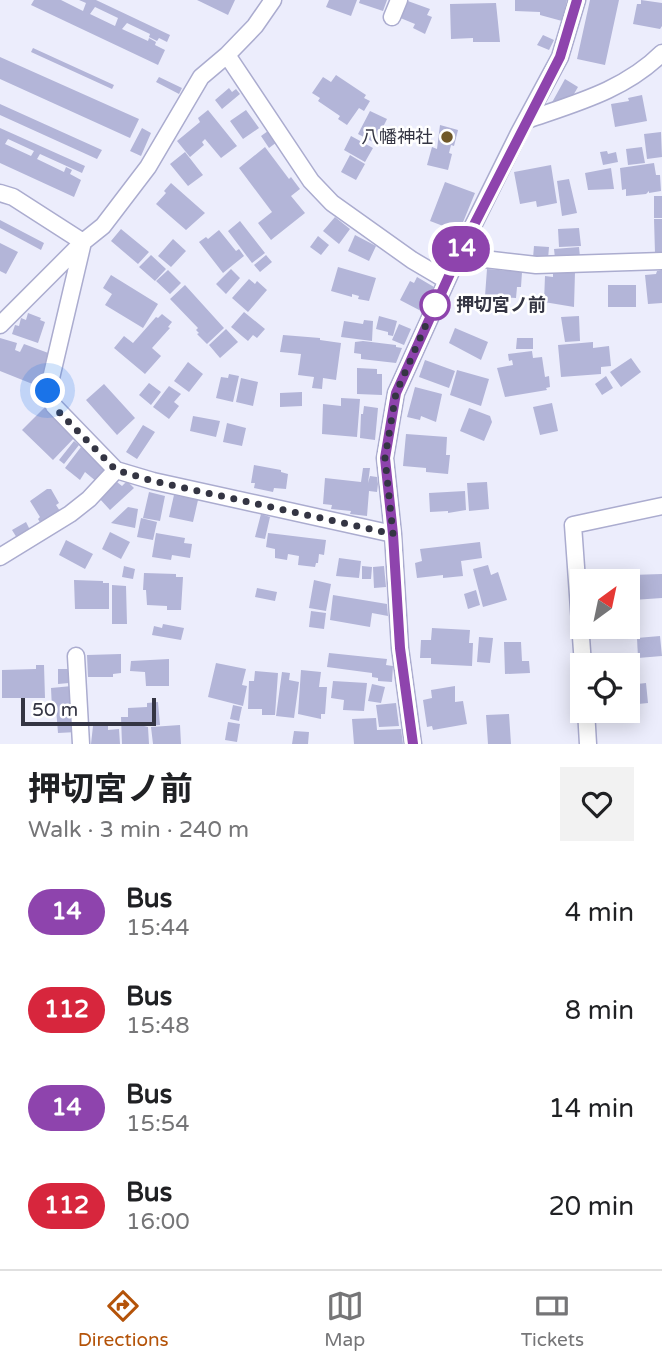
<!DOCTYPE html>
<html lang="en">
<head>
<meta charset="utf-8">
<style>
	:root { --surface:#fff; --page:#f2f2f2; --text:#202124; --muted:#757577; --line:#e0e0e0; --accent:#b45309 }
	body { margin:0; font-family:"Varela Round","Noto Sans JP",sans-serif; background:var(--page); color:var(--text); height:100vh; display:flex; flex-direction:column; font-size:26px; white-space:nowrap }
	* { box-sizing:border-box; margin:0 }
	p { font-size:23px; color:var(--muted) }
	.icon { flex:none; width:38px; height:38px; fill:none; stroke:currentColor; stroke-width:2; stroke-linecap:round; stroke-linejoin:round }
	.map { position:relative; height:744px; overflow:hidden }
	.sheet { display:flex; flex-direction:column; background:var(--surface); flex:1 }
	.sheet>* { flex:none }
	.badge { padding:0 14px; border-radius:23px; font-size:24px; line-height:46px }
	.needle { width:46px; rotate:33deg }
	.fabs { position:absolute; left:570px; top:569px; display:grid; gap:14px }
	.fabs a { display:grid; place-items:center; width:70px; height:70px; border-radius:0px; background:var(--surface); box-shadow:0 4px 18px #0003; font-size:35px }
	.scale { position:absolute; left:21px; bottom:18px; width:135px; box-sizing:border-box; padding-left:7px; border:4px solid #343543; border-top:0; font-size:19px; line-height:24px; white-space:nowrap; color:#343543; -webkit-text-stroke:5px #fff; paint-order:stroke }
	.you { position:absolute; width:35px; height:35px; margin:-18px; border:5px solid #fff; border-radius:50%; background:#1a73e8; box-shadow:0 0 0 10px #1a73e833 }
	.map>.badge { position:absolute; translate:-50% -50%; box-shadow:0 0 0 4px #fff }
	.round { display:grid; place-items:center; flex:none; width:74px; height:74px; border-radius:0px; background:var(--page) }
	.head { display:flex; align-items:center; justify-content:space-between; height:119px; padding:0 28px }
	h1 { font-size:33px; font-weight:700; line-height:52px }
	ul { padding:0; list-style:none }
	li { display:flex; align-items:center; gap:21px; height:98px; padding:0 28px }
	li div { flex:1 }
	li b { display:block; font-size:26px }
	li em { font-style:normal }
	li .badge { min-width:77px; font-weight:700; text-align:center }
	.tabs { display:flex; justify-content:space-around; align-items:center; height:98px; border-top:2px solid var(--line); background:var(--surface); font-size:19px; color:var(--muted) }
	.tabs a { display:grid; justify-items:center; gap:4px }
	.tabs .active { color:var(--accent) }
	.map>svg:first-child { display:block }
	.building { fill:#b3b5d8; fill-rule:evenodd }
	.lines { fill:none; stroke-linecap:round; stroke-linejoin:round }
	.minor-casing { stroke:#abaccf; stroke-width:19 }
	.minor { stroke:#fff; stroke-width:16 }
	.line-casing { stroke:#fff; stroke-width:16 }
	.line { stroke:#8e44ad; stroke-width:10 }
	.walk { stroke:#343543; stroke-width:7; stroke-dasharray:0 12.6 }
	.poi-dot { fill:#705829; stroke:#fff; stroke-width:2.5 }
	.stop-dot { fill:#fff; stroke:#8e44ad; stroke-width:3.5 }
	.labels { text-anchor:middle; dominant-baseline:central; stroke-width:5; stroke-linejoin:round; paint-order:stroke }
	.poi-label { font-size:18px; fill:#343543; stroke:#fff; text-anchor:end }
	.stop-label { font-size:18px; font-weight:bold; fill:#343543; stroke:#fff; text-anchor:start }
</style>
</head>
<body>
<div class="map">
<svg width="662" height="744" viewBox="0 0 662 744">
	<rect width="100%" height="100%" fill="#ecedfc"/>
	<path class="building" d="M34 0H61L83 11 86 3 79 0H96L170 35 167 42 159 38 157 41 149 37 150 34 127 23 122 29 148 41 149 38 156 42 155 45 165 50 158 65 31 5ZM95 7 118 18 115 26 90 14Z
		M197 0H235L228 15Z
		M329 0H357L351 16 326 7Z
		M360 0H387L383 11 359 3Z
		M405 0 430 9 427 15 432 17 425 34 413 28 415 24 398 17Z
		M515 0H567L562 21 540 15V12L515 11Z
		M590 0H619L605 65 577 59Z
		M641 0 662 3V26L660 29 633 24 637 4H641Z
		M496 3 500 42H473V38L451 39 450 4Z
		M543 35 554 40 549 50 537 45Z
		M33 48 114 85 112 89 31 52Z
		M0 57 139 119 130 138 0 79Z
		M336 75 366 95 364 98 370 101 364 111 359 108 347 125 338 119 340 116 318 101 320 98 312 93 323 77 331 82Z
		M159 77 182 88 179 94 156 82Z
		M565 79 578 87 571 99 550 106Z
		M229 88 232 92 236 89 240 94 222 109 215 100Z
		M642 95 647 121 615 127 611 104 629 101 628 98Z
		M0 104 102 150 97 159 0 115Z
		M208 110 237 146 221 158 205 139 202 142 204 145 190 157 177 141 200 122 198 118Z
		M246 110 259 128 243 139 230 121Z
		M370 111 387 119 375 143 358 134Z
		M440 125 458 130 454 146 451 145 449 153 452 154 448 170 427 165 432 147 437 149Z
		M0 128 85 166 82 173 40 154 37 159 64 172 66 167 72 170 70 174 81 180 74 197 0 163ZM8 139 34 151 31 156 5 144Z
		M142 128 151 133 141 156 130 151Z
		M268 131 277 142 269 148 261 136Z
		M661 132 662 157 647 159 644 134Z
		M351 136 373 148 365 162 344 150Z
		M265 147 289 179 291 177 300 189 291 196 305 213 271 240 258 223 272 212 239 168Z
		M642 147 645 163 628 165 626 149Z
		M607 151 608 154 616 152 618 162 603 165 600 152Z
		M185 152 203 175 188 186 170 164Z
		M350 155 365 164 356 180 341 172Z
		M654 163 656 175H660L661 191 649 193V191L646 194 626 196V189L622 190 620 168Z
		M551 165 557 203 537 207 536 201 520 204 514 172Z
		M611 168 614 189 588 190 585 173Z
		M569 179 577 213 562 216 557 181Z
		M445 182 475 193 459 232 430 221Z
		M171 183 205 213 186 230 156 204 166 193 164 191Z
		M654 196H662V218H654Z
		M335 217 350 229 339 244 323 231Z
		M654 219H662V253H655Z
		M0 220 44 243 41 250 0 228Z
		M240 221 265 253 252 263 228 231Z
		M579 228 581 246 559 247 558 229Z
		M121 229 149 252 138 264 111 241Z
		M219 230 236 251 239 249 244 256 223 273 199 242 206 237 208 239Z
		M355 235 376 246 369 261 348 251Z
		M318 236 329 245 321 255 310 247Z
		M173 239 186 251 171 267 158 256Z
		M0 243 18 252 6 274 0 271Z
		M534 246 549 247 548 259 533 258Z
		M579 247 580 257 555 258 554 249Z
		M151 255 166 269 155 281 139 267Z
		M266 255 272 262 260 272 254 265Z
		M338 267 376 278 369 301 358 299 359 296 352 294V297L331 291Z
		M231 269 240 278 226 294 216 284Z
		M487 269 522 272 521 287H517L516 298 485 296Z
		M168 270 181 283 170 294 156 281Z
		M662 270V303L648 304 645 275 656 274 657 271Z
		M553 272H575L574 307 544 302 545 276 553 277Z
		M111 275 158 304 143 328 105 305 112 294 103 288Z
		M417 277 434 287 421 311 400 300 410 281 414 283Z
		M249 279 255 284 257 281 267 290 248 312 232 298Z
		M185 285 224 328 207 344 197 334 199 333 196 330 198 328 170 299Z
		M608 285H636V307H608Z
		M244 312 265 329 257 338 253 335 248 341 231 327Z
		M28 313 41 318 40 320 45 322 38 343 12 334 15 325 19 326 21 318 26 320Z
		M162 314 172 322 168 327 170 328 152 348 161 356 145 374 114 348 124 336 133 343 156 317 158 318Z
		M379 316 397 321 393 336 388 335V332L376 329Z
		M579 316 580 341 565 342 561 317Z
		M364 320 373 321 372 341 341 337 344 321 363 324Z
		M399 324 411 329 404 345 392 340Z
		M455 328 488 342 481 360 449 343Z
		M226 329 238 342 220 358 209 345Z
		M283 335 320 338V340L341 343 336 380 323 378 322 389 312 388 314 377 298 375 301 354 280 352Z
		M0 338 17 343 15 350 20 352 24 344 51 354 40 387 0 371Z
		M517 338H533V349H516Z
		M363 341 396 345V347L402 348 396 363 361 359V354L354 353 355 342Z
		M593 342V348L609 346 611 366 601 367V374L561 377 558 345Z
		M532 351 533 358 542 357 545 377 549 376 550 387 546 388 547 390 505 397 497 368 513 365 512 360 509 361 508 354Z
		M631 358 641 372 621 387 610 372Z
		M425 360 455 371 449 388 419 377Z
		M188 362 203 374 189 392 174 381Z
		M357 368 377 369V374H382V395L357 394Z
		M457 370 489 379 481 406 450 395Z
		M229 374 239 376 233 402 216 398 221 377 228 378Z
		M606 376 613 388 602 395 595 384Z
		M241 378 258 382 253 406 236 402Z
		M149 383 161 392 151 405 139 395Z
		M104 384 135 418 117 435 86 400Z
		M169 386 181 394 174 402 179 406 169 419 153 407Z
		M415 387 442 394 436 422 421 416 420 420 407 417Z
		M302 392V406L280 407V393Z
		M341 398 360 399 357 437 322 434 323 404 341 406Z
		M552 403 558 431 540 435 533 407Z
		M364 406 378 408 375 440 360 438 361 414H363Z
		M45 407 76 436 53 460 22 430Z
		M469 408 490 416 492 422 484 441 460 431Z
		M193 416 220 421 216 437 190 431Z
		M227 423 246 428 242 446 223 442Z
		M143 425 155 432 137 459 126 452Z
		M406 434 447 437 446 455H450L448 474 426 472V468L403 466Z
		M74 441 79 445 64 464 59 460Z
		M81 447 108 468 97 482 85 472 80 480 65 468Z
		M254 465 281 470V472L288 474 286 489 274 488 273 492 254 488 255 483H251Z
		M363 468H370L368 483 370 476 377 477 378 484 377 492 369 491 367 516 350 514 351 511 331 509 332 505 323 504 325 478 361 482Z
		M127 481 134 488 110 510 99 498 117 482 122 486Z
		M487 482 489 509 469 511 467 483Z
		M47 489H51L59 503 56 505 60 511 41 524 38 519 40 517 30 501Z
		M465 491 466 510 448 513V511L430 512 429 493Z
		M149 492 165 496 160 521 143 518Z
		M174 495 198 500 193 522 169 517Z
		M128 507 138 509 135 528 111 523Z
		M261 514 270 517 265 539 255 537Z
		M141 518 157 522 153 540 137 537Z
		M26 522 30 530 17 538 12 530Z
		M110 532 130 542 121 559 102 549Z
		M156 533 185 538 184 543 192 544 190 558 172 555 171 560 152 557Z
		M268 533 326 540 324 555 319 554 318 563H316L315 567 298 565 299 556 288 554 287 560 275 558V549L266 547Z
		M66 540 93 554 85 569 59 555Z
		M480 542 482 558 461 561 463 576 443 578V575L417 578 415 563 422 561 420 549Z
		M339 558 361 561 359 578 336 576Z
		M488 565 491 575 498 572 507 600 483 607 473 569Z
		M124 566 135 569 133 579 122 577Z
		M362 566 372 567 371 579H362Z
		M384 566 386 587 374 588 373 567Z
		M144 573 176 574V577H183L181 610H167V606L147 605 146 590H143Z
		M662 574V598L633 600 631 575Z
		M74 580 103 581V583H109V609H75Z
		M314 580 331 584 326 611 309 608Z
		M112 585 126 586 127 624H112Z
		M257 588 277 592 275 601 255 597Z
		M476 590 480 605 468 609 464 594Z
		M333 595 387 604 388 616 372 613 370 627 330 620Z
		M311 611 326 613 324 629 309 627Z
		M163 624 184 628 181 640 152 635 154 626 162 628Z
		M432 628 470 630 469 643H473L472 666 431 664V658H420L421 640H431Z
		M660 636 662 656 638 658 637 638Z
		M479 637 493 638 490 663 477 662Z
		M504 642H521L522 661H529L530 673 505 674Z
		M329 653 387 659 386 665 393 666 392 682 378 681V678L372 677V673L327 667Z
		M121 654V673L113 674V677H88L87 655Z
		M169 659V686H146L145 672 130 671 131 661Z
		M216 663 246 669 242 685 247 686 243 706 208 697Z
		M36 665H44L45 698H2V670L36 669Z
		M58 669H69V683L58 684Z
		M301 670 321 672 319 687H327L325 714H321V719L298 714Z
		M255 671 278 673 275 715H262V709H248L249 681H254Z
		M282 672 290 673 289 680 299 682 294 718 276 716Z
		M333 681 367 683 364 711 343 710 344 700 331 698Z
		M646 683 648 703 628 705V685Z
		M372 684 385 687 381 703 368 701Z
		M72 686 77 732 58 733 56 708 52 709 51 688Z
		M455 686V702L463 701 467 724 433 730 432 726 427 727 423 700 432 698 431 690Z
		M158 702 160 725 144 726 148 727 149 744H122L121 717H128V708L147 707V703Z
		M396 703 399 726 379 727 376 705Z
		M233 705 242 707 239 721 230 719Z
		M509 714 511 744H488L486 715Z
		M376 718 377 730 401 729 403 744H354L352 719Z
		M228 722 240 724 237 742 225 740Z
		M108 725V730L119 729 120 744H91L93 726Z
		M180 725 181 744H153L151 727Z
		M294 731 309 732 308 744H292Z"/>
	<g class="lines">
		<defs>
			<path id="minor" d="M392 17 399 0
				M227 55 255 26 273 0
				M527 120C576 103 625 90 662 53
				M0 193 13 197 83 242
				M83 242 48 391 54 406 116 470 153 481 393 534
				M458 256 536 265 662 261
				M0 325 83 242 103 226 148 167 201 77 227 55 311 181 332 203 412 260 446 280
				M0 557 70 514 89 499 116 470
				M76 656 81 744
				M583 665 573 525 662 506
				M586 710 588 744
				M413 744 400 648 393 534 385 458 396 393 458 256 519 133 560 57 577 0"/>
		</defs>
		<use href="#minor" class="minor-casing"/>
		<use href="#minor" class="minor"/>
	</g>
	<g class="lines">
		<defs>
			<path id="line" d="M413 744 400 648 393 534 385 458 396 393 458 256 560 57 577 0"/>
		</defs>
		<use href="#line" class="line-casing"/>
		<use href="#line" class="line"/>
		<path class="walk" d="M48 391 54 407 116 470 153 481 393 534 385 458 396 393 436 302 435 305"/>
	</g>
	<circle class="poi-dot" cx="447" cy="137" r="7"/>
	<circle class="stop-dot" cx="435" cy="305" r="14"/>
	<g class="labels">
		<g class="poi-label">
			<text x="433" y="137">八幡神社</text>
		</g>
		<g class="stop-label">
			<text x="456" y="305">押切宮ノ前</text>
		</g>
	</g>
</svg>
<div class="fabs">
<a><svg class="needle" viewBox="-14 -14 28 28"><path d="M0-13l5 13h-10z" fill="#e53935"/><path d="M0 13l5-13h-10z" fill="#757577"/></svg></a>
<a><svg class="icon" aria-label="locate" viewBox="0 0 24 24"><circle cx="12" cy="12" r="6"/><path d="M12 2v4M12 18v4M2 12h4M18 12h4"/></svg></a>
</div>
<div class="scale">50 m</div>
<div class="you" style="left:48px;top:391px"></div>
<b class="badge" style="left:461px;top:249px;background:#8e44ad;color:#fff">14</b>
</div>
<section class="sheet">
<div class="head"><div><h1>押切宮ノ前</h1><p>Walk · 3 min · 240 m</p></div><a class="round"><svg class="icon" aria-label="heart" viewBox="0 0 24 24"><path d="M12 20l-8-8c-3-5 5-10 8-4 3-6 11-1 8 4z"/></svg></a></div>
<ul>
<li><span class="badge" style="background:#8e44ad;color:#fff">14</span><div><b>Bus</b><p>15:44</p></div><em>4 min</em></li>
<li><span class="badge" style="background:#d7263d;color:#fff">112</span><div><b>Bus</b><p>15:48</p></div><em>8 min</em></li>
<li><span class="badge" style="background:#8e44ad;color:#fff">14</span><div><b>Bus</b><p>15:54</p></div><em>14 min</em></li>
<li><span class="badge" style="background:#d7263d;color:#fff">112</span><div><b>Bus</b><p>16:00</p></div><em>20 min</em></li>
</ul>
</section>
<nav class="tabs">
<a class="active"><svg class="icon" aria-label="directions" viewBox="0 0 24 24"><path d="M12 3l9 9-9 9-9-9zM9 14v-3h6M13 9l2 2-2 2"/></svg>Directions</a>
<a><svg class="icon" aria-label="map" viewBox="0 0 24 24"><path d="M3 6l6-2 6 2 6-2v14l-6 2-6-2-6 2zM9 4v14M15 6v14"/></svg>Map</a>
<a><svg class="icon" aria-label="tickets" viewBox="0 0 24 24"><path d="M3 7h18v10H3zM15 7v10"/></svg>Tickets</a>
</nav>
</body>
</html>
